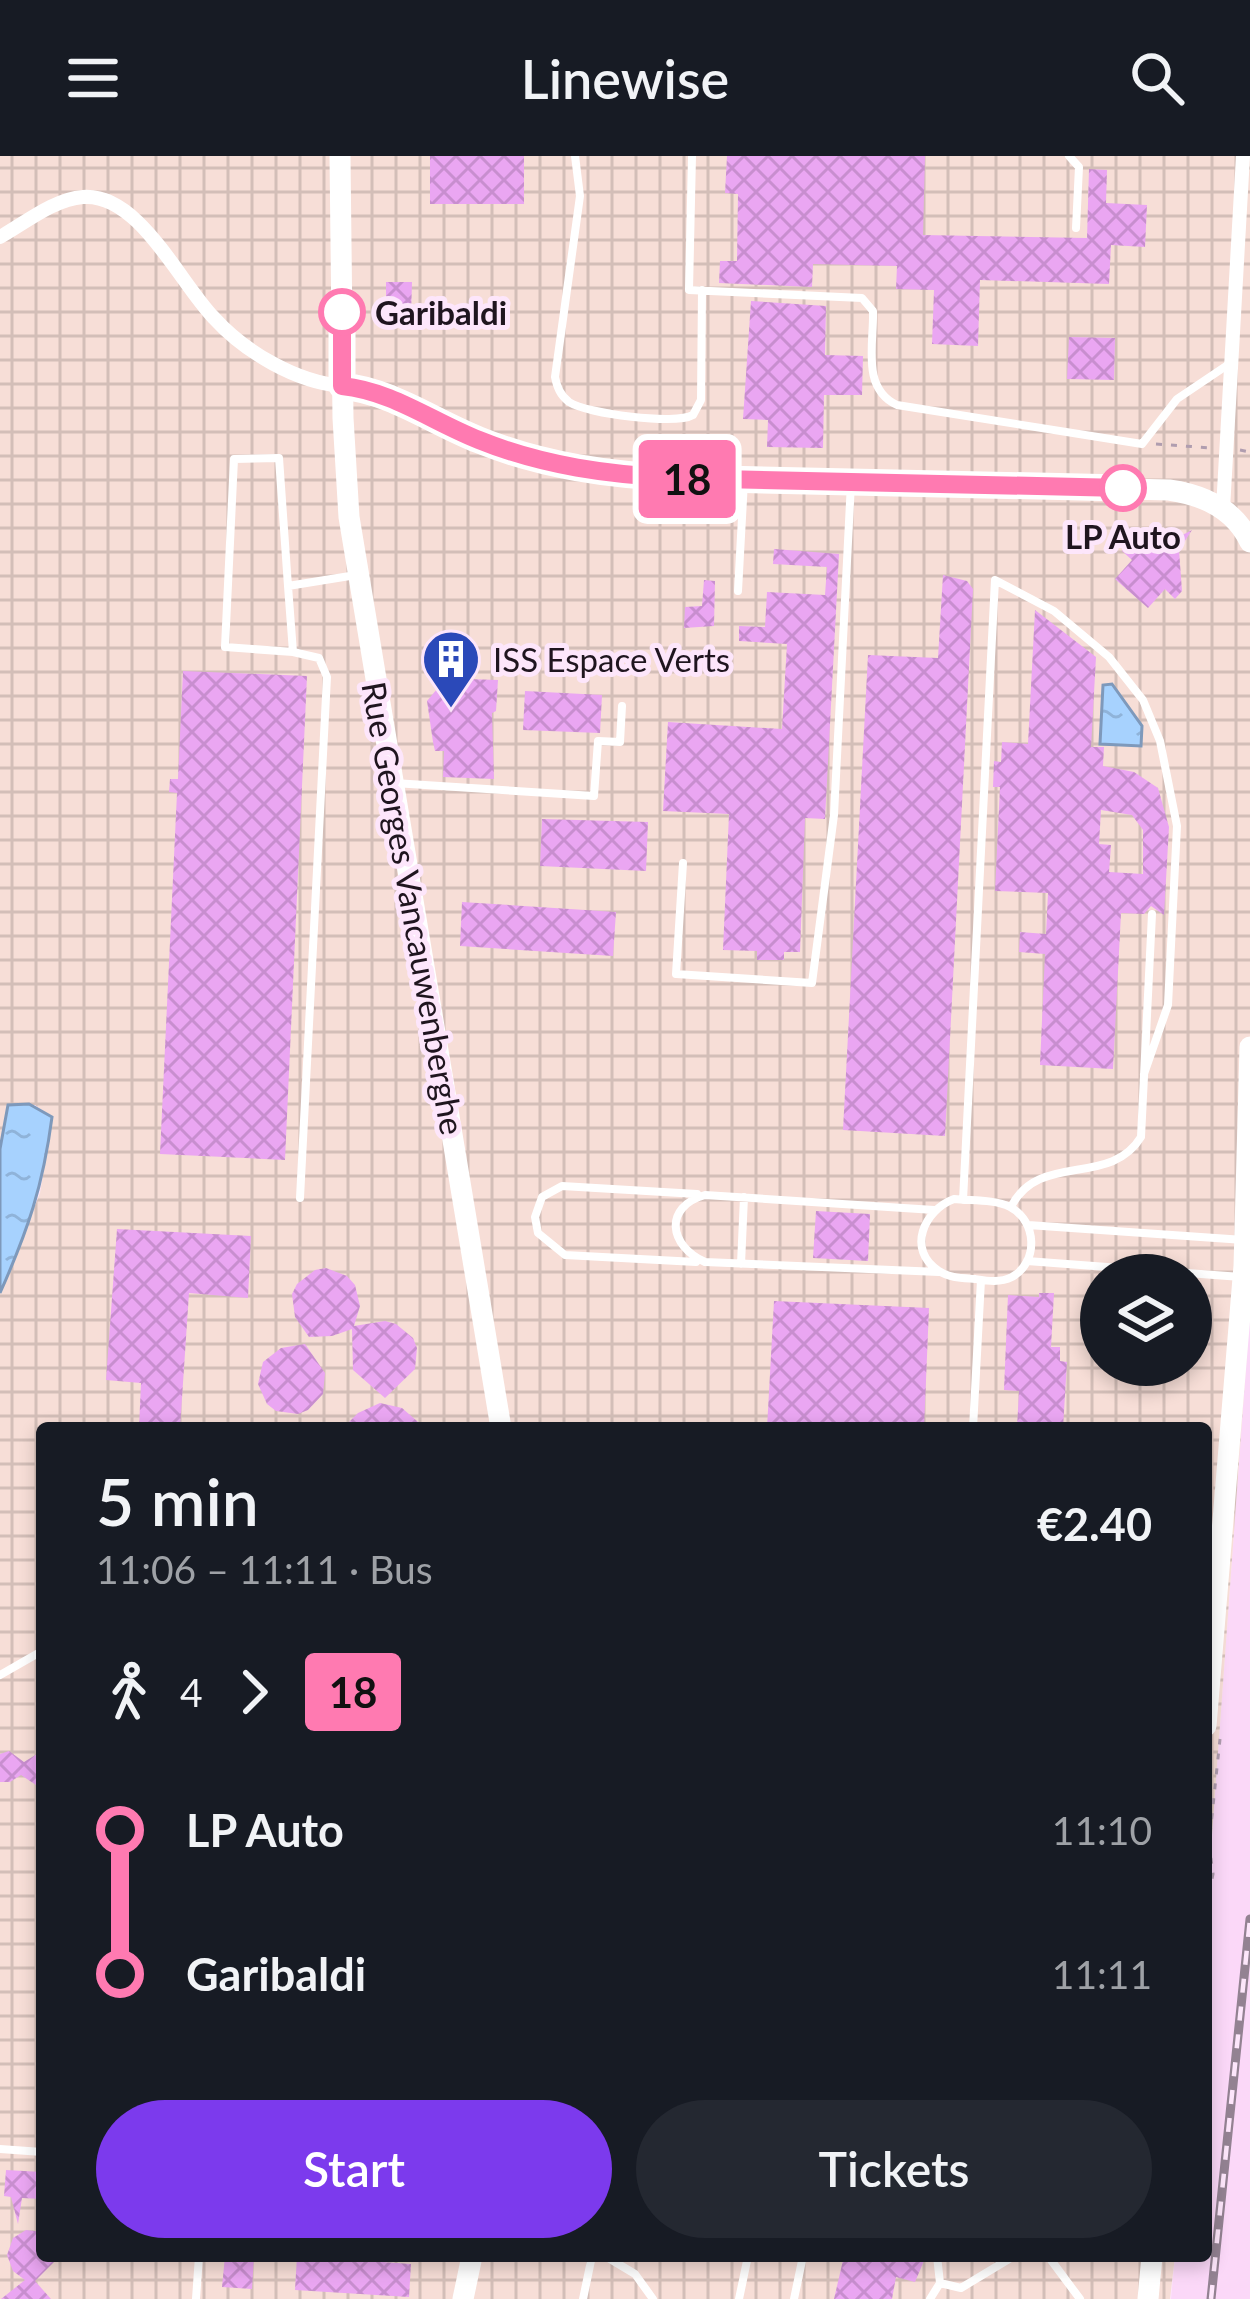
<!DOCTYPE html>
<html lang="en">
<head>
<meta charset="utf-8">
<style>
	:root { --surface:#171b24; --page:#242831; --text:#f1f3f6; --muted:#9ea1a6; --accent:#7c3aed }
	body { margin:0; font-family:Lato,sans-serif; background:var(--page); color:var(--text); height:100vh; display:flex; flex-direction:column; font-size:45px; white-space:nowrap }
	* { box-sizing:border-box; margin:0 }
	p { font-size:39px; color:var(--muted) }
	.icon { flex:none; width:66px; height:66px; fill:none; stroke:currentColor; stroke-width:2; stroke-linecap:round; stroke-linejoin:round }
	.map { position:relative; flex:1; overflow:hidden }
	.panel { position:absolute; left:36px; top:1266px; width:1176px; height:840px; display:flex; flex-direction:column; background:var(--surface); border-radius:12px; box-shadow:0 6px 18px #0003 }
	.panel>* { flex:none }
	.badge { padding:0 24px; border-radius:9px; font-size:42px; line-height:78px }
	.tools { position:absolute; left:1080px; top:1098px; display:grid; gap:24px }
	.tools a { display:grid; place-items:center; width:132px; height:132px; border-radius:50%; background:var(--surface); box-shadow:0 6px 18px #0003; font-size:60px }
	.map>.badge { position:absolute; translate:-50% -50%; box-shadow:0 0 0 6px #fff }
	.legs { display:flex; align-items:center; gap:18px; height:132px; padding:0 60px; font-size:39px }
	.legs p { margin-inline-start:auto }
	.headline { display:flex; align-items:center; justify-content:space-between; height:204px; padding:0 60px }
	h1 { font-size:66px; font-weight:600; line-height:90px }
	.primary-button { display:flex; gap:24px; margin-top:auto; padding:24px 60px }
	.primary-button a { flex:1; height:138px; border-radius:72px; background:var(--accent); color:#fff; font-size:48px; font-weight:600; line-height:138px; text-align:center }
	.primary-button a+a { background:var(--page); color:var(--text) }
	ul { padding:0 60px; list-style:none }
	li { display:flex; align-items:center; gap:42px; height:144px; font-size:45px }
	li i { display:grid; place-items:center; width:18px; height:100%; margin:0 15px; background:currentColor }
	li i::after { content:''; width:30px; height:30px; margin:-15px; border:9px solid; border-radius:50%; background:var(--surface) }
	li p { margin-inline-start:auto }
	li:first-child i { background:linear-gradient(#0000 50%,currentColor 0) }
	li:last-child i { background:linear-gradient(currentColor 50%,#0000 0) }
	header { display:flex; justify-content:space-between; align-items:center; height:156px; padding:0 60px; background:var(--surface); font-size:54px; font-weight:600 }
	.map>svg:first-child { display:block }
	.built { fill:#fbd8f8 }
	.industrial { fill:url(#industrial-grid); fill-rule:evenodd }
	.water { fill:url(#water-ripples); stroke:#7e99bb; stroke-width:3 }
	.building { fill:url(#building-cross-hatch); fill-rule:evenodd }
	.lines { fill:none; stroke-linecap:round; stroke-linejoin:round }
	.path { stroke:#b09daf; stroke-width:3; stroke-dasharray:6 9; stroke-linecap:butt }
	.lane { stroke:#fff; stroke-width:8 }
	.street { stroke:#fff; stroke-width:14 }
	.secondary { stroke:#fff; stroke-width:21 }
	.rail-casing { stroke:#938292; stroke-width:9 }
	.rail { stroke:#fde6fb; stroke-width:4.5; stroke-dasharray:14; stroke-linecap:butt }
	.line-1-casing { stroke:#fff; stroke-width:27 }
	.line-1 { stroke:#ff7ab1; stroke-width:18 }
	.stop-1-dot { fill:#fff; stroke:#ff7ab1; stroke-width:6 }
	.labels { text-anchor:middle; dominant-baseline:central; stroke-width:10; stroke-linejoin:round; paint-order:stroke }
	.stop-label { font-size:33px; font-weight:bold; fill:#1f151f; stroke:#fde6fb; text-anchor:start }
	.poi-label { font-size:33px; fill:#1f151f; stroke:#fde6fb; text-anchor:start }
	.street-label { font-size:33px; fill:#1f151f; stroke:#fde6fb }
</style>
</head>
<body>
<header><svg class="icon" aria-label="menu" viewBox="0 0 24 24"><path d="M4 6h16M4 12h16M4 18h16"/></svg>Linewise<svg class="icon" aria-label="search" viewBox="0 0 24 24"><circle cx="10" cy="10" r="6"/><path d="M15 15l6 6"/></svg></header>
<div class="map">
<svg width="1250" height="2143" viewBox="0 0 1250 2143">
	<defs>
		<pattern id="industrial-grid" width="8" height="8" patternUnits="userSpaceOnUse" patternTransform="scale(3)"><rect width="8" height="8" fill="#f7ded7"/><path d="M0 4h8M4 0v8" fill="none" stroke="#d3beb8"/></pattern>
		<pattern id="water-ripples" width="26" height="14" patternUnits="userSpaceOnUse" patternTransform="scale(3)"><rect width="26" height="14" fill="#a7d2fe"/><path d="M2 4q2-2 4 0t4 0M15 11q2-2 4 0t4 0" fill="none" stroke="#8fb3d9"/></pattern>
		<pattern id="building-cross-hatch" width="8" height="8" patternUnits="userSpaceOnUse" patternTransform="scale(3)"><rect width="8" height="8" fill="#eaa6f2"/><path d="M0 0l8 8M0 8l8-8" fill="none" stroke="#c88ecf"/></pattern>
	</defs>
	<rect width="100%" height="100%" fill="#fde6fb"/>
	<path class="built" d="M1250 1155V2143H1171L1175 2100H1206V1762Z"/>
	<path class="industrial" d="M0 0H1250V1155L1206 1762V1272H42V2100H1175L1170 2143H0V1137L40 1037 52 961 35 949H8L0 993ZM1101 1119H1191V1209H1101Z"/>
	<path class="water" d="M1112 528 1142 570 1141 590 1100 588 1103 529Z
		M29 948 52 961C43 1030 28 1074 0 1137V993L8 949Z"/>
	<path class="building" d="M430 0H524V48H430Z
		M727 0H925L923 79 1087 82 1089 13 1107 14 1106 47 1147 49 1145 91 1111 89 1109 128 980 124 978 190 932 188 934 134 896 133 897 110 813 108 812 131 719 127 720 105H737L738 38 725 37Z
		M386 126H412L411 160H386Z
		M751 145 826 150 825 199 863 200 862 239H824L823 292 767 291 768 264 743 263Z
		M1069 181 1115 182 1114 224 1067 223Z
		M1192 374 1179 394 1182 435 1175 443 1165 433 1148 452 1115 423 1132 404 1122 395 1129 387 1154 386 1158 382 1171 385Z
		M774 393 839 398 825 663 805 662 800 796H784V804H757V795L723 794 729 658 663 655 668 566 782 573 787 488 739 485V470L765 471 767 436 825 439 827 411 773 408Z
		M943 419 967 425 973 433 945 980 843 974 868 499 938 502Z
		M704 424 715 425 714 470 684 472 685 451 702 450Z
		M1035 454 1096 501 1091 591H1104L1103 610 1134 616 1158 632 1169 671 1164 759 1151 750 1144 758 1121 757 1113 913 1040 909 1045 798 1019 796 1020 776 1046 778 1048 737 995 735 1000 631H993L994 605 1001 606 1002 586 1028 588ZM1101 654 1132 659 1143 674V718L1109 716 1111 689 1099 688Z
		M183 515 307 520 285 1004 160 998 177 637 169 636 170 623H178Z
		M468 523 498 524 496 555 492 557 494 623 443 621 444 595H435L433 586 427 545 442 527 468 528Z
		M525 535 602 539 600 577 523 574Z
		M542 663 648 666 646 715 540 710Z
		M462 746 616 756 613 800 460 790Z
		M816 1055 870 1058 868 1105 813 1102Z
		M117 1073 251 1080 248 1142 189 1137 180 1272H139L141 1227 106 1224Z
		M326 1112 347 1120 355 1129 360 1150 354 1170 385 1165 396 1168 413 1182 417 1192 415 1213 385 1242 353 1214 352 1173 332 1180 309 1181 295 1161 292 1138 297 1128 315 1114Z
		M1039 1137H1054L1051 1191H1060V1205L1067 1206 1063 1272H1017L1019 1235 1004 1234 1008 1139 1039 1141Z
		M774 1145 929 1152 924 1272H767Z
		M305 1188 325 1217 323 1238 308 1254 298 1258 276 1255 267 1248 258 1228 263 1206 281 1192Z
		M380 1247 402 1252 425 1272H343L358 1257Z
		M9 1595 24 1606 42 1595V1633L21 1619 10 1626H0V1598Z
		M6 2014 42 2016V2043L22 2042 18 2068 11 2041 4 2040Z
		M26 2074 42 2076V2100H60L35 2125 51 2143H1L25 2124 13 2115 7 2099 13 2082Z
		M225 2100H254L252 2133 222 2131Z
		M297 2100 411 2108 409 2141 295 2134Z
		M844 2100H926L915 2126 896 2121 892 2143H834Z"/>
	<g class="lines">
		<path class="path" d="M1156 288 1212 292
			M1240 294 1250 296
			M1206 1752 1213 1718 1209 1688 1220 1583"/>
		<path class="lane" d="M575 0 580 40 555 221C557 231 560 239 569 246 587 258 676 269 693 259L701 244 702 134
			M692 0 689 134 862 142 873 155C874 188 861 232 897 249L1142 288 1177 243 1232 206
			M1069 0 1079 11 1076 72
			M288 430 293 496 225 491 234 303 279 302 288 430 356 419
			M738 435 744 325
			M293 496 319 502 327 521 300 1042
			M394 627 594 640 598 585 620 586 622 550
			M683 707 676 818 812 827 834 659 851 327
			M954 1043C971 1045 994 1043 1010 1051 1037 1065 1039 1106 1012 1121 1000 1127 988 1125 975 1123 963 1122 949 1122 939 1115 906 1094 924 1054 954 1043Z
			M963 1044 995 424 1054 455 1109 501 1143 544 1160 585 1177 670 1168 849 1144 918
			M1011 1051C1039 995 1110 1032 1141 981L1152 758
			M934 1054 705 1039C663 1051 669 1090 705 1106L939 1116
			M1028 1069 1244 1084
			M1027 1105 1241 1121
			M696 1106 565 1099 538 1077 535 1061 542 1041 562 1030 697 1038
			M741 1108 744 1041
			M973 1272 981 1124
			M0 1519 42 1495
			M0 1993 42 1996
			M605 2100 635 2118 653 2143
			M937 2100 940 2127 961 2132 1014 2100
			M1048 2100 1080 2143
			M196 2143 199 2100
			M583 2143 592 2100
			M739 2143 748 2100
			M794 2143 803 2100
			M930 2143 940 2127"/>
		<path class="street" d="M0 81C25 67 54 43 83 41 139 37 179 126 214 162 245 196 296 226 342 230
			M1223 353 1243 0"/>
		<path class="secondary" d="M340 0 343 262 349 361 501 1272
			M342 230 371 234 512 297 608 317 678 322 1169 334C1204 339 1235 354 1250 386
			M1206 1570 1244 1110 1250 891
			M463 2143 472 2100
			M1148 2143 1152 2100"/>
		<defs>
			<path id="rail" d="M1211 2143 1250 1763"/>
		</defs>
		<use href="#rail" class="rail-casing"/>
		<use href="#rail" class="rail"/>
	</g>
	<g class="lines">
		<defs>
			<path id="line-1" d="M342 156V230C392 235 433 266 479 284 543 310 610 319 678 322L1123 332"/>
		</defs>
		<use href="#line-1" class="line-1-casing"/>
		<use href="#line-1" class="line-1"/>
	</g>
	<defs>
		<symbol id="building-pin" viewBox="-11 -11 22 30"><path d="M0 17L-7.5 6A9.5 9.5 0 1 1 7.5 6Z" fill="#2b49b9" stroke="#fde6fb"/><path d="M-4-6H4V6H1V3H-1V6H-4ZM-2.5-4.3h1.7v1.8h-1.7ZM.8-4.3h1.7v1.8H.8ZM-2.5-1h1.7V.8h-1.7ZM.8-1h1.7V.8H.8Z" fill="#fff"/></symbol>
	</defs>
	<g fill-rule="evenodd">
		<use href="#building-pin" x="418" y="470" width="66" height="90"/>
	</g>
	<g class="stop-1-dot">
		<circle cx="342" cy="156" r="21"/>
		<circle cx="1123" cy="332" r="21"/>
	</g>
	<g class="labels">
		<g class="stop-label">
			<text x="375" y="156">Garibaldi</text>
			<text x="1123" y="380" text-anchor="middle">LP Auto</text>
		</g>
		<g class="poi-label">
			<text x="493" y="503">ISS Espace Verts</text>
		</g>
		<g class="street-label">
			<text transform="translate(414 752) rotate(80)">Rue Georges Vancauwenberghe</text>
		</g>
	</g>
</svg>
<div class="tools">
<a><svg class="icon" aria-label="layers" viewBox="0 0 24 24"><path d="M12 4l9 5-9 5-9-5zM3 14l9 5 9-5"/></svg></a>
</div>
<b class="badge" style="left:687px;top:323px;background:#ff7ab1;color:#111">18</b>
<section class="panel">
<div class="headline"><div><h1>5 min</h1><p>11:06 – 11:11 · Bus</p></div><b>€2.40</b></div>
<div class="legs"><svg class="icon" aria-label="walk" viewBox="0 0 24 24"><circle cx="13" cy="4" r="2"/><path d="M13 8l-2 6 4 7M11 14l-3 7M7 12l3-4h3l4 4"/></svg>4<svg class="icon" aria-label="forward" viewBox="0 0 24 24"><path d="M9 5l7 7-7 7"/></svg><b class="badge" style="background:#ff7ab1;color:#111">18</b></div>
<ul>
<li><i style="color:#ff7ab1"></i><b>LP Auto</b><p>11:10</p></li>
<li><i style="color:#ff7ab1"></i><b>Garibaldi</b><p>11:11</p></li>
</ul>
<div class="primary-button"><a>Start</a><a>Tickets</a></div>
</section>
</div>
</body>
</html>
